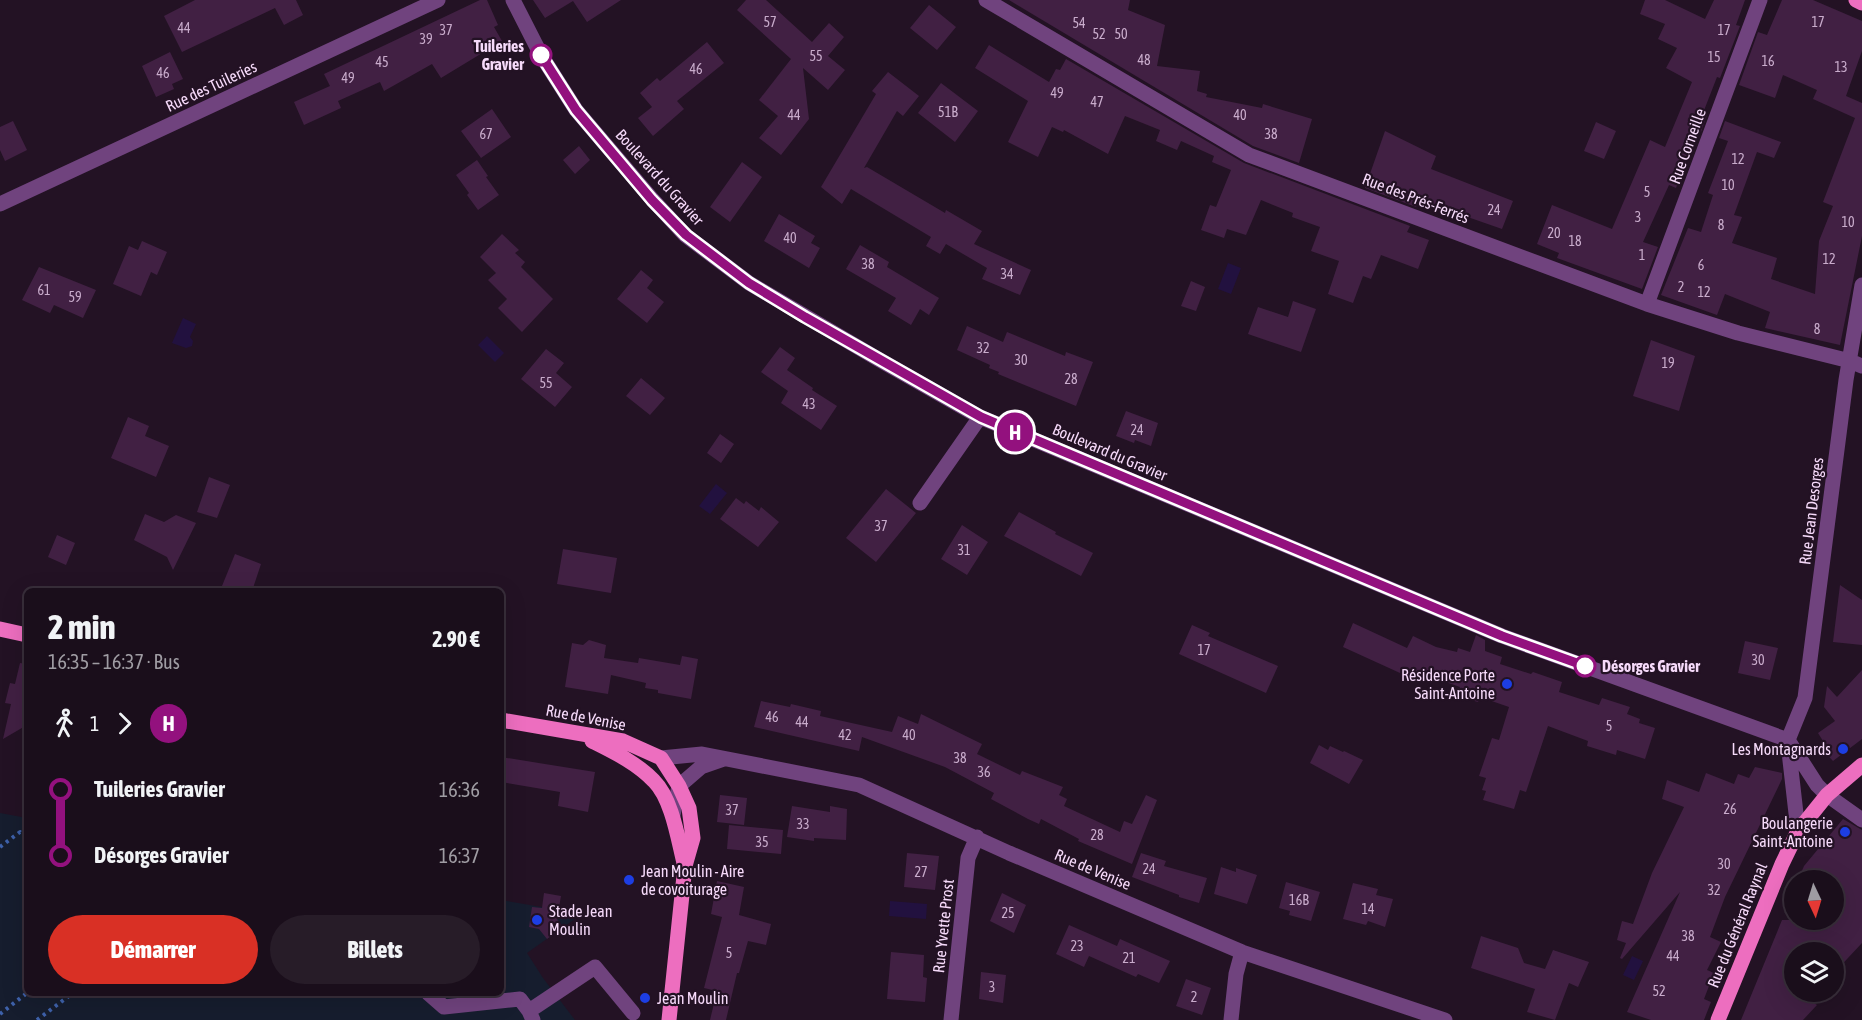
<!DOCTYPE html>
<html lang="fr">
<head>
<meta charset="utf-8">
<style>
	:root { --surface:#1a0e1b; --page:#271c28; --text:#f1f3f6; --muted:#9f9ca3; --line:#382e3a; --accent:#d93025 }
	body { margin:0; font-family:"Asap Condensed",sans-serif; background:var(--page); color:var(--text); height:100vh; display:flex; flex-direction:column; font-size:22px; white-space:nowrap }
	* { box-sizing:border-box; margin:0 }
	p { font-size:20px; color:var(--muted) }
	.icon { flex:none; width:33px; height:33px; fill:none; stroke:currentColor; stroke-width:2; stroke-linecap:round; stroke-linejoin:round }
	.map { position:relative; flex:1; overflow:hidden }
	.side { position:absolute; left:24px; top:588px; width:480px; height:408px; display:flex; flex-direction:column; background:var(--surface); border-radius:9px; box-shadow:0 6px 24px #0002,0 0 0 2px var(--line) }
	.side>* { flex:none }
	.badge { padding:0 12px; border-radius:20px; font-size:21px; line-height:39px }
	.needle { width:39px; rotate:176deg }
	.buttons { position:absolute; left:1784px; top:870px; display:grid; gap:12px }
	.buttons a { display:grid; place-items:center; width:60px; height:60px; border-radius:50%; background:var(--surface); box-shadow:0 6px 24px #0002,0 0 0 2px var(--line); font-size:30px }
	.map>.badge { position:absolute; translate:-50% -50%; box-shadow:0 0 0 3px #fff }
	.legs { display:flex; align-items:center; gap:9px; height:66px; padding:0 24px; font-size:20px }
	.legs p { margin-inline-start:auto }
	.summary { display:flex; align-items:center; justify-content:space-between; height:102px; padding:0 24px }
	h1 { font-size:33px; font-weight:800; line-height:45px }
	.action { display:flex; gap:12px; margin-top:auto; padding:12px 24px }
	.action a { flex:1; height:69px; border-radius:36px; background:var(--accent); color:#fff; font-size:24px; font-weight:800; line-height:69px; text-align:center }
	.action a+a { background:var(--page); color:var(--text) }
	ul { padding:0 24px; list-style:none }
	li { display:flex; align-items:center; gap:21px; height:66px; font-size:22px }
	li i { display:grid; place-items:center; width:9px; height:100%; margin:0 8px; background:currentColor }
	li i::after { content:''; width:15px; height:15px; margin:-8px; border:4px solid; border-radius:50%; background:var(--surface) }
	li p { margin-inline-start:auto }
	li:first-child i { background:linear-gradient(#0000 50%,currentColor 0) }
	li:last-child i { background:linear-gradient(currentColor 50%,#0000 0) }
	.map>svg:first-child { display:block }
	.green { fill:#161d2e }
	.water { fill:#22113f }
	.building { fill:#412043 }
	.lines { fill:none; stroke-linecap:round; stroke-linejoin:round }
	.path { stroke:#3e61aa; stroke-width:4; stroke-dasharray:3 4.5; stroke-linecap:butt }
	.minor { stroke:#70437e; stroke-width:15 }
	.major { stroke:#ed6ebf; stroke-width:15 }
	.line-1-casing { stroke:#fff; stroke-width:14 }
	.line-1 { stroke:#93117e; stroke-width:9 }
	.stop-1-dot { fill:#fff; stroke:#93117e; stroke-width:3 }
	.poi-dot { fill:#1d3ee3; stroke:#231224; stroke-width:2 }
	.labels { text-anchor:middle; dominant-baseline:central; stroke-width:4.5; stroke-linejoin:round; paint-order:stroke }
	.number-label { font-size:14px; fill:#c9accc }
	.stop-label { font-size:16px; font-weight:bold; fill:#f6dafa; stroke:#231224; text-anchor:end }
	.street-label { font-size:16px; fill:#f6dafa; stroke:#231224 }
	.poi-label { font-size:16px; fill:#f6dafa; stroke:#231224; text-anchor:end }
</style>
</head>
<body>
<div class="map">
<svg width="1862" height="1020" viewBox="0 0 1862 1020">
	<rect width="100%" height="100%" fill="#231224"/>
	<path class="green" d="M0 813 27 818V993H501V900L582 914 527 953 543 978 575 1020H0Z"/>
	<path class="water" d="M1228 263 1241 268 1231 294 1218 289Z
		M183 318 196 324 190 337 193 341 192 346 186 348 172 343Z
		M487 336 504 353 495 362 478 345Z
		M716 484 727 493 710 514 699 506Z
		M890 901 927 904 926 919 889 916Z
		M1632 956 1643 961 1634 980 1623 975Z"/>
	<path class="building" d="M195 0H296L303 15 284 25 275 8 182 52 164 16Z
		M480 0H487L498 25 494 27 502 41 441 78 432 64 384 91 380 82 338 101 341 108 304 125 294 102 330 86 324 74Z
		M533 0H621L587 22 573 1 545 18Z
		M746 0H766L812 42 829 23 844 37 828 56 845 70 828 90 803 68 809 119 781 155 759 138 778 116 759 100 791 59 737 10Z
		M1009 0H1130L1128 10 1165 25 1157 66 1200 71 1197 91 1207 94 1206 97 1262 108 1263 104 1312 119 1299 163 1253 146Z
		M1645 0H1665L1705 19 1714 0H1745L1736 25 1740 26 1720 78 1717 77 1703 113 1707 115 1701 132 1697 131 1676 188 1669 185 1643 242 1658 247 1642 289 1557 258 1559 253 1537 244 1552 205 1612 229 1650 140 1665 147 1692 82 1666 68 1677 48 1658 39 1665 24 1640 14Z
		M1782 0H1813L1862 21V51L1846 96 1862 103V236L1840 345 1765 328 1770 312 1725 294 1717 315 1661 295 1688 228 1701 232 1713 195 1708 193 1728 141 1719 138 1725 121 1781 142 1774 158 1757 152 1734 215 1742 217 1732 243 1777 258 1771 279 1815 294 1819 241 1833 206 1823 202 1855 118 1813 99 1817 90 1783 75 1775 98 1739 85 1758 32 1767 35Z
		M929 5 956 27 937 50 910 28Z
		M707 42 724 63 677 101 684 109 653 136 638 118 652 107 640 93 657 78 660 81Z
		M989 45 1049 82 1056 69 1060 70 1066 59 1244 163 1410 226 1407 232 1429 240 1418 269 1381 255 1371 279 1363 276 1353 303 1328 294 1339 261 1311 251 1320 227 1292 217 1293 213 1261 200 1246 235 1227 229 1224 238 1201 230 1210 205 1216 207 1231 170 1212 162 1214 156 1181 141 1177 150 1156 141 1160 130 1125 116 1108 154 1064 130 1063 132 1052 127 1038 157 1008 142 1028 101 975 68Z
		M170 52 183 79 172 84 174 89 156 97 142 66Z
		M888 72 919 96 903 116 897 111 864 168 867 167 945 213 946 210 982 231 974 244 1031 270 1020 295 982 279 987 268 946 244 940 254 926 246 931 237 851 189 842 204 821 187 876 94 872 91Z
		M941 83 978 111 955 142 918 113Z
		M492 109 511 137 481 158 461 131Z
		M13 121 27 150 5 161 0 150V127Z
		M1596 122 1616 131 1604 159 1584 151Z
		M1385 131 1436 156 1431 169 1513 201 1502 229 1419 200 1416 207 1365 188Z
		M579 146 590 160 575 174 563 160Z
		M477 160 488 176 486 177 499 195 478 210 467 195 469 193 456 175Z
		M742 162 762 177 730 222 710 207Z
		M779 214 815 236 811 243 820 248 809 268 764 241Z
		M502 234 519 250 515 253 525 262 521 267 553 299 522 332 498 308 507 299 488 280 496 273 480 257Z
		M142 241 167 252 157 275 151 272 141 296 113 284 129 246 138 250Z
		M860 245 889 262 887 267 939 298 929 315 920 309 911 325 888 311 896 298 846 269Z
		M39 267 96 290 83 318 54 305 50 313 22 300Z
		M641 270 653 280 647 288 664 302 647 323 617 299Z
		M1191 281 1205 287 1196 311 1181 306Z
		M1293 301 1316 309 1301 352 1248 334 1258 307 1288 317Z
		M967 326 1003 342 1007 332 1065 356 1066 352 1093 362 1076 406 998 374 999 372 989 368 990 365 957 350Z
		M1651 340 1695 356 1679 411 1633 396Z
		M780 347 795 358 787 370 813 388 812 390 837 406 821 430 781 403 788 391 761 372Z
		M546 349 564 363 556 373 572 387 555 407 521 379Z
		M641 378 665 398 650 415 626 396Z
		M1126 411 1158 423 1151 446 1135 440 1134 443 1116 436Z
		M128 417 149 426 145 436 169 446 156 477 111 458Z
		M720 434 734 444 721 463 707 453Z
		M209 477 230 485 217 518 197 512Z
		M886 489 916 513 876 562 846 538Z
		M736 498 744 504 746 501 759 511 761 507 779 522 758 547 720 519Z
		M1019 512 1056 532 1055 534 1093 553 1081 576 1004 536Z
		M145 514 164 522 176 515 196 523 173 570 167 557 134 540Z
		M962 525 988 542 967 575 941 559Z
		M57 535 75 543 66 565 48 557Z
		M563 549 617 558 611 593 557 584Z
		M235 554 261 564 252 591H237L222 586Z
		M1840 585 1862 600V645L1833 642Z
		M1353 623 1407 648 1413 636 1436 647 1457 652 1458 648 1470 652 1476 635 1485 640V651L1502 657 1500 664 1531 674 1533 672 1562 682 1559 692 1599 705 1602 698 1630 707 1627 714 1640 719 1639 723 1655 728 1645 759 1617 750 1616 755 1587 746 1588 741 1548 726 1526 792 1520 790 1514 809 1483 800 1486 791 1482 790 1486 778 1479 776 1492 738 1499 740 1509 707 1480 697 1478 702 1457 696 1460 687 1414 671 1411 678 1343 647Z
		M1192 625 1210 633 1208 636 1278 666 1266 693 1179 654Z
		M589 640 606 645 604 658 638 663 639 658 680 665 682 656 698 659 691 699 658 693V690L645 688 646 683 611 675 608 694 565 687 572 643 583 645Z
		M1745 641 1778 648 1770 680 1738 673Z
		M20 663 27 664V725L3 739 11 704 5 703 10 683 15 684Z
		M1862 670V739L1833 761 1819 746 1823 741 1818 733 1835 721 1824 707 1827 686 1837 697Z
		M761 701 790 707 791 704 821 711 820 716 892 732 898 716 918 724 921 714 982 744 977 754 1020 775 1022 771 1063 787 1059 795 1067 799 1064 806 1120 832 1124 821 1132 824 1146 795 1157 800 1132 864 1078 841 1079 839 1041 819 1039 824 1028 819 991 799 994 793 945 767 862 737 859 751 754 727Z
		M1319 745 1328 750 1330 746 1343 752 1344 751 1363 760 1349 784 1310 763Z
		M501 757 595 772 588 812 558 806 560 792 501 782Z
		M1755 767 1782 773V779L1725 897 1710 937 1721 942 1707 970 1714 973 1704 999 1711 1002 1704 1020H1651L1627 1012 1680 892 1622 959 1620 958 1626 943 1617 940 1622 921 1633 924 1652 873 1684 807 1662 799 1667 780 1699 792 1706 773 1734 784 1738 774 1749 778Z
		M720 795 747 798 744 825 717 822Z
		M792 806 830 812V806L847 809 846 840 814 838V841L787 837Z
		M1843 819 1862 830V943L1833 974V952H1794V970L1787 983 1794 988V992H1799L1817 1005 1803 1020H1741L1782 920H1833V880H1798L1804 866Z
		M729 825 783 830 781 854 727 849Z
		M907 853 939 856 935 890 904 887Z
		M1141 853 1166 861 1164 866 1207 878 1199 903 1179 897V895L1132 877Z
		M1221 867 1236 872V868L1257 875 1247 904 1214 894Z
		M717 881 744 887 739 915 771 924 766 945 748 941 739 973H737L726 1020H710L717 991 704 988 722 917 711 914Z
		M1286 882 1320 892 1311 921 1289 915 1290 911 1279 908Z
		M1353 883 1378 889 1376 895 1393 899 1385 927 1368 921 1366 925 1343 919Z
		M544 893 561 896 557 919 563 927 547 939 539 929 529 927 532 907 542 908Z
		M1002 893 1026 905 1014 933 990 921Z
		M1069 925 1117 946 1120 939 1170 961 1159 983 1138 974 1136 977 1089 956 1084 967 1056 954Z
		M1481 936 1518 948 1524 963 1545 969 1553 950 1589 962 1578 987 1569 983 1555 1020 1527 1012 1535 989 1471 968Z
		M891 952 924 955 923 977 927 978 925 1002 887 999Z
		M981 972 1006 975 1003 1003 979 999Z
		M1186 979 1211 988 1202 1015 1176 1006Z"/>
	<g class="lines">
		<path class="path" d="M0 847 20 832 27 840
			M0 1014 27 993
			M37 1020 73 993"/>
		<path class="minor" d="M513 0 541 55 576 110 652 199 685 235 749 283 878 359 980 417 1502 636 1788 740 1817 785 1827 795 1862 820
			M986 0 1249 155 1647 304 1738 333 1850 361 1862 366
			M0 204 438 0
			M1647 304 1760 0
			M920 503 980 417
			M1788 740 1805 698 1846 380 1862 285
			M1788 743 1798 831
			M661 758 702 754 859 785 1009 853 1242 952 1445 1020
			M673 815 679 786 701 767 724 759
			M428 993 444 1007 520 999 529 1011 533 1020
			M529 1011 595 967 633 1013
			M951 1020 968 858 977 837
			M1231 1020 1236 974 1242 952"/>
		<path class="major" d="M1856 0 1862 3
			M0 629 27 635
			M501 720 623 741 661 758 679 786 689 808 693 838 685 866 669 1020
			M592 741C614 752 637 763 654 781 672 799 678 839 684 863
			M1718 1020 1782 864 1798 831 1827 795 1862 765"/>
	</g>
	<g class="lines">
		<defs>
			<path id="line-1" d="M541 55 576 110 652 200 686 235 749 283 805 317 981 417 1502 636 1585 666"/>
		</defs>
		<use href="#line-1" class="line-1-casing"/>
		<use href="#line-1" class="line-1"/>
	</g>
	<g class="stop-1-dot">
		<circle cx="541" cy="55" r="10"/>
		<circle cx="1585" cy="666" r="10"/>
	</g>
	<g class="poi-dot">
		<circle cx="1507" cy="684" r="6"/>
		<circle cx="1843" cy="749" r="6"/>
		<circle cx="1845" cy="832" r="6"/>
		<circle cx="629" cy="880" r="6"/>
		<circle cx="537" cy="920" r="6"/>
		<circle cx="645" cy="998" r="6"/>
	</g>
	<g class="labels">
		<g class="number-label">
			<text x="770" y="22">57</text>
			<text x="1818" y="22">17</text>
			<text x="1079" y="23">54</text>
			<text x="184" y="28">44</text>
			<text x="446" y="30">37</text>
			<text x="1724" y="30">17</text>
			<text x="1099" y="34">52</text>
			<text x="1121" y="34">50</text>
			<text x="426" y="39">39</text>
			<text x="816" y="56">55</text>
			<text x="1714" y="57">15</text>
			<text x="1144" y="60">48</text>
			<text x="1768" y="61">16</text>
			<text x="382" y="62">45</text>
			<text x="1841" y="67">13</text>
			<text x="696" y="69">46</text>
			<text x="163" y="73">46</text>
			<text x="348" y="78">49</text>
			<text x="1057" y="93">49</text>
			<text x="1097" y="102">47</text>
			<text x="948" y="112">51B</text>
			<text x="794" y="115">44</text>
			<text x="1240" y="115">40</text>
			<text x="486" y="134">67</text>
			<text x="1271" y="134">38</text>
			<text x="1738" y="159">12</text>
			<text x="1728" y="185">10</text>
			<text x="1647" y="192">5</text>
			<text x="1494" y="210">24</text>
			<text x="1638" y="217">3</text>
			<text x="1848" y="222">10</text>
			<text x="1721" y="225">8</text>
			<text x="1554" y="233">20</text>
			<text x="790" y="238">40</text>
			<text x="1575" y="241">18</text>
			<text x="1642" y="255">1</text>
			<text x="1829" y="259">12</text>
			<text x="868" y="264">38</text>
			<text x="1701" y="265">6</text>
			<text x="1007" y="274">34</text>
			<text x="1681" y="287">2</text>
			<text x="44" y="290">61</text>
			<text x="1704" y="292">12</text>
			<text x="75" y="297">59</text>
			<text x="1817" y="329">8</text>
			<text x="983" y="348">32</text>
			<text x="1021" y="360">30</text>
			<text x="1668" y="363">19</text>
			<text x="1071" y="379">28</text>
			<text x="546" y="383">55</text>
			<text x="809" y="404">43</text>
			<text x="1137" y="430">24</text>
			<text x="881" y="526">37</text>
			<text x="964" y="550">31</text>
			<text x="1204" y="650">17</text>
			<text x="1758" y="660">30</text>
			<text x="772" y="717">46</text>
			<text x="802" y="722">44</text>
			<text x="1609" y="726">5</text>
			<text x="845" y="735">42</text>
			<text x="909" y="735">40</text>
			<text x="960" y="758">38</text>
			<text x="984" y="772">36</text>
			<text x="1730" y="809">26</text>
			<text x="732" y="810">37</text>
			<text x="803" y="824">33</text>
			<text x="1097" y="835">28</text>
			<text x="762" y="842">35</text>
			<text x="1724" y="864">30</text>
			<text x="1149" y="869">24</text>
			<text x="921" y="872">27</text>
			<text x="1714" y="890">32</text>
			<text x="1299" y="900">16B</text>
			<text x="1368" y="909">14</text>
			<text x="1008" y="913">25</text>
			<text x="1688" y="936">38</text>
			<text x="1077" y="946">23</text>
			<text x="729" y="953">5</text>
			<text x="1673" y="956">44</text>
			<text x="1129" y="958">21</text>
			<text x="992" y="987">3</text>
			<text x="1659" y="991">52</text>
			<text x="1194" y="997">2</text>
		</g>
		<g class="stop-label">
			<text x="524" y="46">Tuileries<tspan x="524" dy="18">Gravier</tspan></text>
			<text x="1602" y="666" text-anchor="start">Désorges Gravier</text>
		</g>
		<g class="street-label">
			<text transform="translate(211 86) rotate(-25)">Rue des Tuileries</text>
			<text transform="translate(1687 146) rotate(-70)">Rue Corneille</text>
			<text transform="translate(660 177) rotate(48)">Boulevard du Gravier</text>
			<text transform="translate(1416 198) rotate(21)">Rue des Prés-Ferrés</text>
			<text transform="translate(1110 452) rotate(23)">Boulevard du Gravier</text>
			<text transform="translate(1811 511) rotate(-83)">Rue Jean Desorges</text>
			<text transform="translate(586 717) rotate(11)">Rue de Venise</text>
			<text transform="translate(1093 869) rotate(23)">Rue de Venise</text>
			<text transform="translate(1737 925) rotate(-68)">Rue du Général Raynal</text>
			<text transform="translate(943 926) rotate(-84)">Rue Yvette Prost</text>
		</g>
		<g class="poi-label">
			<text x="1495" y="675">Résidence Porte<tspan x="1495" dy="18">Saint-Antoine</tspan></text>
			<text x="1831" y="749">Les Montagnards</text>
			<text x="1833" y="823">Boulangerie<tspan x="1833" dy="18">Saint-Antoine</tspan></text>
			<text x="641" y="871" text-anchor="start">Jean Moulin - Aire<tspan x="641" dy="18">de covoiturage</tspan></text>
			<text x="549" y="911" text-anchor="start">Stade Jean<tspan x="549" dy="18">Moulin</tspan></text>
			<text x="657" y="998" text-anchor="start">Jean Moulin</text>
		</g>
	</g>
</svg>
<div class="buttons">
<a><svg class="needle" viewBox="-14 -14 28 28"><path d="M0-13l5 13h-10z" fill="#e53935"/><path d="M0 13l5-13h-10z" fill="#9f9ca3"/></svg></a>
<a><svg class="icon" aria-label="layers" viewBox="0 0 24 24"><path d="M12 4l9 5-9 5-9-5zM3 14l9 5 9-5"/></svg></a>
</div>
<b class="badge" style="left:1015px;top:432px;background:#93117e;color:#fff">H</b>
<section class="side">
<div class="summary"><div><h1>2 min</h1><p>16:35 – 16:37 · Bus</p></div><b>2.90 €</b></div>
<div class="legs"><svg class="icon" aria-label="walk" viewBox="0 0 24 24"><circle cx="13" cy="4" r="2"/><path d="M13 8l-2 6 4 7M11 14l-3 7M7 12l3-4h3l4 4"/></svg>1<svg class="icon" aria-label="forward" viewBox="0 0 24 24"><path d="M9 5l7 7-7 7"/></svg><b class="badge" style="background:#93117e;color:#fff">H</b></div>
<ul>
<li><i style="color:#93117e"></i><b>Tuileries Gravier</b><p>16:36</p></li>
<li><i style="color:#93117e"></i><b>Désorges Gravier</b><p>16:37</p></li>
</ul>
<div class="action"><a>Démarrer</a><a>Billets</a></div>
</section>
</div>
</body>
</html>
